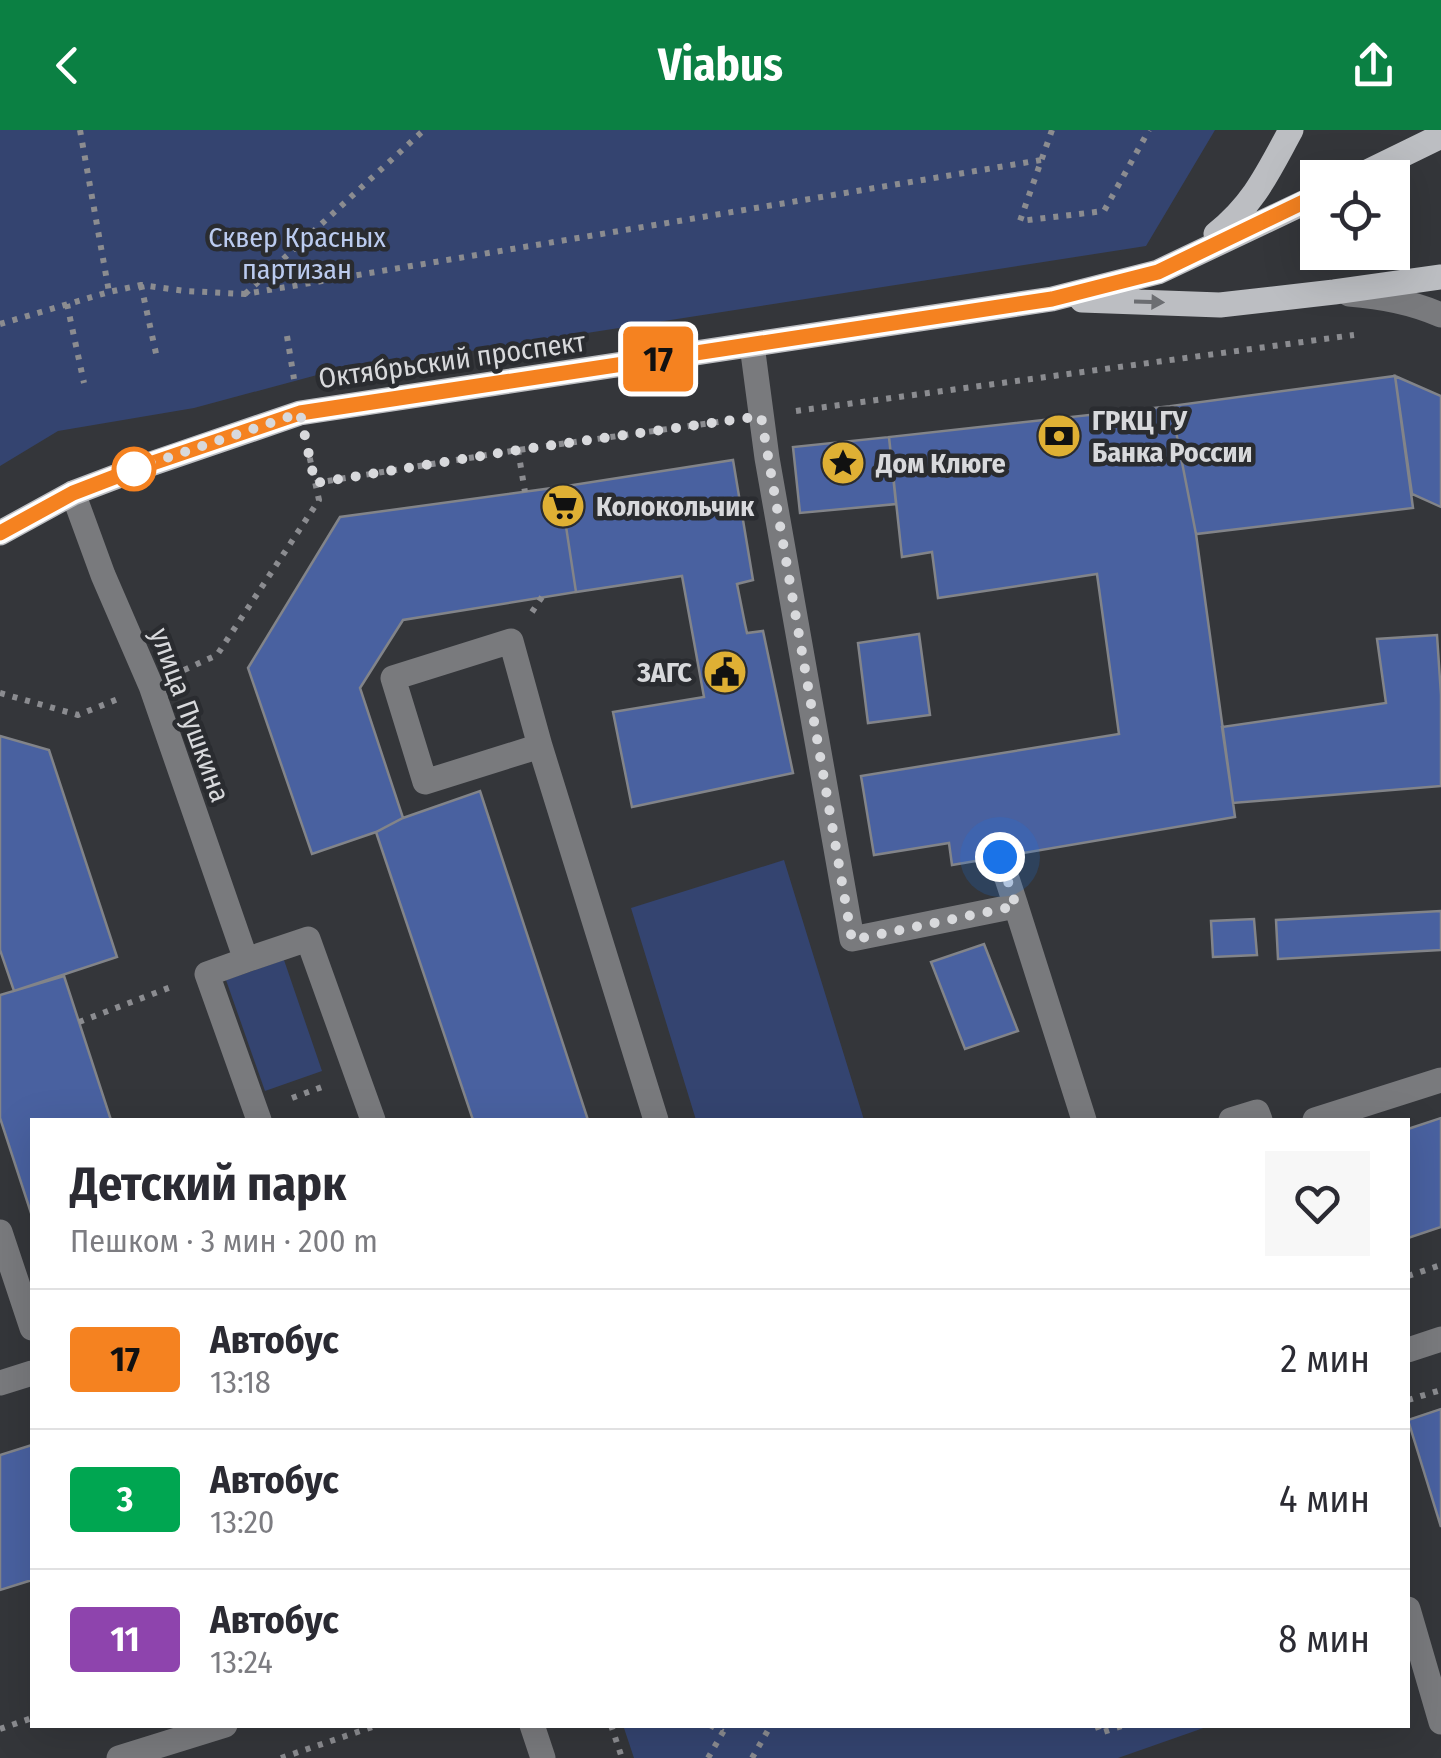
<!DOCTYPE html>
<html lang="ru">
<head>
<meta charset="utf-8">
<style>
	:root { --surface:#fff; --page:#f7f7f7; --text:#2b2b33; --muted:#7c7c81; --line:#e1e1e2; --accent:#0b8043 }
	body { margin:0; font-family:"Fira Sans Condensed",sans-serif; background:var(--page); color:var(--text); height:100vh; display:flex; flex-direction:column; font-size:38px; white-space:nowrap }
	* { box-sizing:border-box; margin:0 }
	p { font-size:32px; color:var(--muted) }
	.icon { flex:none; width:55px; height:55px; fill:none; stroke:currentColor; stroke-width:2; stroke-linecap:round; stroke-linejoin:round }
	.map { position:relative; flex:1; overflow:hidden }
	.sheet { position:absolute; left:30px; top:988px; width:1380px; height:610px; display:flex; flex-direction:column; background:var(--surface); border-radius:0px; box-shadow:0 10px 40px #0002 }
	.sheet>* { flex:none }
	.badge { padding:0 20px; border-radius:8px; font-size:35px; line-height:65px }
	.controls { position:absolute; left:1300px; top:30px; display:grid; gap:20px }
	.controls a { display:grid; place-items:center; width:110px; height:110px; border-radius:0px; background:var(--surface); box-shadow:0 10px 40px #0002; font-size:50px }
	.you { position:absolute; width:50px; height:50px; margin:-25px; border:8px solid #fff; border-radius:50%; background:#1a73e8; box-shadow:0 0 0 15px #1a73e833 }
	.map>.badge { position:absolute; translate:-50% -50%; box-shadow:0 0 0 5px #fff }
	.round { display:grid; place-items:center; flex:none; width:105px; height:105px; border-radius:0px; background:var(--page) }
	.head { display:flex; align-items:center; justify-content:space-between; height:170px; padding:0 40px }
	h1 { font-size:48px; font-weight:700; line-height:75px }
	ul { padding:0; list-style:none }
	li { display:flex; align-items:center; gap:30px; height:140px; padding:0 40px; border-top:2px solid var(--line) }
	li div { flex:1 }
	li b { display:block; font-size:38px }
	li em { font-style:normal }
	li .badge { min-width:110px; font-weight:700; text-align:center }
	header { display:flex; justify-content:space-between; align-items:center; height:130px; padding:0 40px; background:var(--accent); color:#fff; font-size:45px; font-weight:700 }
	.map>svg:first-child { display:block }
	.green { fill:#344470 }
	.building { fill:#4961a0; stroke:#828489; stroke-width:2.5 }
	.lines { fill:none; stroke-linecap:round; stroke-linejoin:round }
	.path { stroke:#8b8c90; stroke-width:6; stroke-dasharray:5 8; stroke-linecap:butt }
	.minor { stroke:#797a7d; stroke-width:25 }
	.major { stroke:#bcbec2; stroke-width:25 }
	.oneway { fill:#6c6e72 }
	.line-casing { stroke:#fff; stroke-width:22 }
	.line { stroke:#f58220; stroke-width:15 }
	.walk { stroke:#d8d9dc; stroke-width:10; stroke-dasharray:0 18 }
	.stop-dot { fill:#fff; stroke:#f58220; stroke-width:5 }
	.labels { text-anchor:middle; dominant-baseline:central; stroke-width:9; stroke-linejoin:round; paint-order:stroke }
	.park-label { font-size:28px; fill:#bbcbef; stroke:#2a2c30 }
	.street-label { font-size:28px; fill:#d8d9dc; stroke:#2a2c30 }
	.poi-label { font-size:28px; font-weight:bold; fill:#d8d9dc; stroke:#2a2c30; text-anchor:start }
</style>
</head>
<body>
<header><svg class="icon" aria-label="back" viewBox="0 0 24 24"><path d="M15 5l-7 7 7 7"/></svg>Viabus<svg class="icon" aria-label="share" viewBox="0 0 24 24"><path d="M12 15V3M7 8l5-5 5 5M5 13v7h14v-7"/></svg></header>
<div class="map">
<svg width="1441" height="1628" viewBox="0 0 1441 1628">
	<rect width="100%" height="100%" fill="#34363a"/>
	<path class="green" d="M0 0H1215L1146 116 317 245 194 278 58 301 0 336Z
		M784 730 864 990H696L631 778Z
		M284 830 322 941 265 961 226 850Z
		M623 1595H1212L1118 1628H634Z"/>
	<path class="building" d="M1395 246 1441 266V377L1412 364Z
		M1395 246 1413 378 1196 404 1171 276Z
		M1171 276 1196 404 1235 687 952 735 949 713 874 725 861 646 1119 604 1097 444 938 468 932 422 902 427 889 307Z
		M889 307 896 374 800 383 793 317Z
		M733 330 753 450 737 454 745 494 747 503 763 501 793 643 632 677 613 582 704 567 682 446 576 462 560 357Z
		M560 357 576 462 403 490 360 558 403 688 376 702 312 724 248 538 340 387Z
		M919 504 930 585 868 593 858 513Z
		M1437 505 1441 565V656L1233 673 1222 597 1386 573 1377 509Z
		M0 606 49 620 117 827 14 861 0 820Z
		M480 661 588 990H473L376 702 403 688Z
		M1441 781V820L1278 829 1276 790Z
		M1254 789 1257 825 1213 827 1211 791Z
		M984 814 1018 901 965 919 931 832Z
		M64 846 111 990H32V1086L0 988V865Z
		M1441 988V1097L1408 1108V999Z
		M1441 1279V1397L1408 1290Z
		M32 1315V1450L0 1460V1325Z"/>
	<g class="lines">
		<path class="path" d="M80 0 109 162
			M1052 0 1020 91 1104 81 1149 0
			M141 155 157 228
			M245 164 424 0
			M67 174 84 253
			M0 194 109 162 141 155 185 161 245 164 1041 30
			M287 206 294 249
			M796 281 1354 205
			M518 320 525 362
			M315 353 518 320 725 291
			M532 482 542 467
			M184 540 217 525 319 370 308 320
			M0 563 78 585 118 569
			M79 892 171 857
			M292 968 322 957
			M1408 1146 1441 1135
			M1408 1270 1441 1260
			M611 1595 622 1628
			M710 1595 723 1602
			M1097 1595 1100 1603 1125 1595
			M0 1599 32 1588
			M281 1628 378 1595
			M708 1628 727 1595
			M752 1628 771 1595"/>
		<path class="minor" d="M1349 164C1382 167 1411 172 1441 185
			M752 215 767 328 852 809 1016 776 1084 990
			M73 363 103 445 151 556 246 830 207 844 259 990
			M540 616 425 652 393 548 511 511 540 616 656 990
			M1000 727 1016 776
			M246 830 308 809 373 990
			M1231 990 1257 982 1260 990
			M1315 990 1441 950
			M0 1102 32 1198
			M1408 1220 1441 1209
			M0 1253 32 1243
			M1408 1479 1441 1592
			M532 1595 543 1628
			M119 1628 225 1595"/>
		<path class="major" d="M1355 48 1441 6
			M1216 104C1254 74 1268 42 1291 0
			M1082 170 1220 175 1334 162 1441 147
			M0 403 73 363 139 338 300 283 1052 169 1158 142 1318 66"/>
	</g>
	<defs><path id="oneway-solid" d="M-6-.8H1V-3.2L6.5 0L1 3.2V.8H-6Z" transform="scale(2.5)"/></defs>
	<use class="oneway" href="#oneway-solid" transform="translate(1149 172) rotate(2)"/>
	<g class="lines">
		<defs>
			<path id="line" d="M0 403 73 363 138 338 300 283 1052 169 1158 142 1318 65"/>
		</defs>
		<use href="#line" class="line-casing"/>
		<use href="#line" class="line"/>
		<path class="walk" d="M134 339 300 283 315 353 518 320 761 286 852 810 1016 776 1000 727"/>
	</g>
	<defs>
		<symbol id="bank-disc" viewBox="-11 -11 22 22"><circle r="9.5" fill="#dfb034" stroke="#2a2c30"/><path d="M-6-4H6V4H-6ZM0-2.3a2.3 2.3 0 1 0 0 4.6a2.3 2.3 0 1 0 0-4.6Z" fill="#111"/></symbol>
		<symbol id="sight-disc" viewBox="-11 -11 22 22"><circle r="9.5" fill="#dfb034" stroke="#2a2c30"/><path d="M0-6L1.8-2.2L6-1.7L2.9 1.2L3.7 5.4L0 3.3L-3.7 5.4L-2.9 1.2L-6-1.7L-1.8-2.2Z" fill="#111"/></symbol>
		<symbol id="supermarket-disc" viewBox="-11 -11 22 22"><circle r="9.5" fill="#dfb034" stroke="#2a2c30"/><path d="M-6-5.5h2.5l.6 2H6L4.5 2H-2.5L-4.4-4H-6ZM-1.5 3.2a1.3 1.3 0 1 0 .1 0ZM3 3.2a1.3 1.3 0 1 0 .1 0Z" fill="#111"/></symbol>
		<symbol id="civic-disc" viewBox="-11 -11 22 22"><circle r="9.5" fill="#dfb034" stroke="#2a2c30"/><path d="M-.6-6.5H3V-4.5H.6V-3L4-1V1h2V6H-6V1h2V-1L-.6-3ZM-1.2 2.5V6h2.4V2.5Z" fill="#111"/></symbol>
	</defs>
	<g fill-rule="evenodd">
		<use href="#bank-disc" x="1034" y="281" width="50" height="50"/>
		<use href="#sight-disc" x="818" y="308" width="50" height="50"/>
		<use href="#supermarket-disc" x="538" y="351" width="50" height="50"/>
		<use href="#civic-disc" x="700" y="517" width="50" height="50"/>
	</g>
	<circle class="stop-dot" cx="134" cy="339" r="20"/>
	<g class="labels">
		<g class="park-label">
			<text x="297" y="107">Сквер Красных<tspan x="297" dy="32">партизан</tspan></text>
		</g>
		<g class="street-label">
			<text transform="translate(452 230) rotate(-8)">Октябрьский проспект</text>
			<text transform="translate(190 585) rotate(70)">улица Пушкина</text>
		</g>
		<g class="poi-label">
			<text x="1092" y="290">ГРКЦ ГУ<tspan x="1092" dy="32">Банка России</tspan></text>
			<text x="876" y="333">Дом Клюге</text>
			<text x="596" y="376">Колокольчик</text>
			<text x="692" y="542" text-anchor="end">ЗАГС</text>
		</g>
	</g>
</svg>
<div class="controls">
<a><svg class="icon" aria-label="locate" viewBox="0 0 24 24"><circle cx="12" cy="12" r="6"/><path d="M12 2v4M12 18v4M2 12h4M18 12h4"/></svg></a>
</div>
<div class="you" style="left:1000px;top:727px"></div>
<b class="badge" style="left:658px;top:229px;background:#f58220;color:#111">17</b>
<section class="sheet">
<div class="head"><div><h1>Детский парк</h1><p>Пешком · 3 мин · 200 m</p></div><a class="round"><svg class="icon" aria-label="heart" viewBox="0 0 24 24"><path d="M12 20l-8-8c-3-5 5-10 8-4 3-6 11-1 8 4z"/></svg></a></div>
<ul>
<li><span class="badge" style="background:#f58220;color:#111">17</span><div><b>Автобус</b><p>13:18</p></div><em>2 мин</em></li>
<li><span class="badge" style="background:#00a651;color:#fff">3</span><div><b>Автобус</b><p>13:20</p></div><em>4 мин</em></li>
<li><span class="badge" style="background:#8e44ad;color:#fff">11</span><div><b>Автобус</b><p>13:24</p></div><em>8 мин</em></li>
</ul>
</section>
</div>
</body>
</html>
